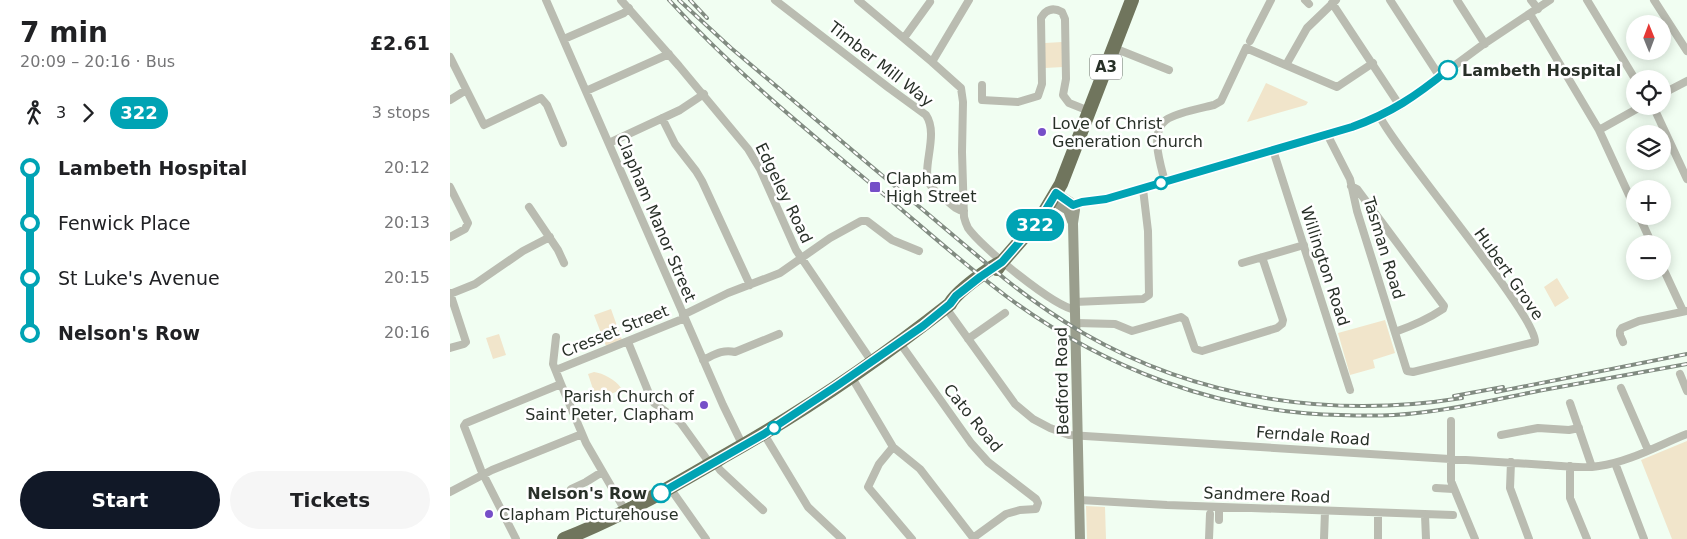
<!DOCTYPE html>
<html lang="en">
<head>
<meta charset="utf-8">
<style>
	:root { --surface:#fff; --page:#f6f6f6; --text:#202124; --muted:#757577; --accent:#111827 }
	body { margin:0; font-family:"DejaVu Sans",sans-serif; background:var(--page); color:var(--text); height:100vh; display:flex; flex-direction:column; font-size:19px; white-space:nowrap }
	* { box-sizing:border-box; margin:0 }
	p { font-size:16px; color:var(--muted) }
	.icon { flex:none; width:28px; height:28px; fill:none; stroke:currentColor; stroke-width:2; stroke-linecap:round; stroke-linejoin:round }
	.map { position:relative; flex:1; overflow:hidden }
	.drawer { display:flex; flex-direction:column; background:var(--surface); width:450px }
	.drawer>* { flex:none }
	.badge { padding:0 10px; border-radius:16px; font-size:18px; line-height:32px }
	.needle { width:32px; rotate:359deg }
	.controls { position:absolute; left:1176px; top:15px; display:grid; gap:10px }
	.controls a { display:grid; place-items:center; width:45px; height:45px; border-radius:50%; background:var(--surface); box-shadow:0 2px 12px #0003; font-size:25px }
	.map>.badge { position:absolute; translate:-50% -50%; box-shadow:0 0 0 2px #fff }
	.legs { display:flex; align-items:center; gap:8px; height:55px; padding:0 20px; font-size:16px }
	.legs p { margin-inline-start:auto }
	.summary { display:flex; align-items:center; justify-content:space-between; height:85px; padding:0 20px }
	h1 { font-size:28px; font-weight:600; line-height:38px }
	.primary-button { display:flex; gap:10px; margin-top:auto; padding:10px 20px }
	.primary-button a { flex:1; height:58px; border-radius:30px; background:var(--accent); color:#fff; font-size:20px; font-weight:600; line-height:58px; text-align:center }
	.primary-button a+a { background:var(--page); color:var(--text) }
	ul { padding:0 20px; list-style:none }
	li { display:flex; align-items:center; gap:18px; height:55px; font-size:19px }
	li i { display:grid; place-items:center; width:8px; height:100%; margin:0 6px; background:currentColor }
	li i::after { content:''; width:12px; height:12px; margin:-6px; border:4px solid; border-radius:50%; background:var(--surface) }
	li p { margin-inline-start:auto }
	li:first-child i { background:linear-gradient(#0000 50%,currentColor 0) }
	li:last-child i { background:linear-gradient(currentColor 50%,#0000 0) }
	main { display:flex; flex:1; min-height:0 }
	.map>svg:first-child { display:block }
	.green { fill:#f1e5cb }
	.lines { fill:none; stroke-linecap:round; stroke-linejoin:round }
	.street { stroke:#babcb1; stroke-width:8 }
	.secondary { stroke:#9a9e8d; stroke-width:10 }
	.highway { stroke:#70755d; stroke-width:14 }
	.rail-casing { stroke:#818b81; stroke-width:4 }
	.rail { stroke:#fff; stroke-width:2; stroke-dasharray:5.5; stroke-linecap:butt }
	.line-1-casing { stroke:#fff; stroke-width:11 }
	.line-1 { stroke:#00a3b4; stroke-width:8 }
	.stop-1-dot { fill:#fff; stroke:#00a3b4; stroke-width:2.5 }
	.poi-dot { fill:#764fc8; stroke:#fff; stroke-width:2 }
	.labels { text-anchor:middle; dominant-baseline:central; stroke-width:5; stroke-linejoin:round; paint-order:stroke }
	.shield { fill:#fff; stroke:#686e68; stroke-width:1 }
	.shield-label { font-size:15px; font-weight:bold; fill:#283028 }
	.street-label { font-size:16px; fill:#283028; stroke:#fff }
	.stop-label { font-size:16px; font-weight:bold; fill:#283028; stroke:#fff; text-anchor:start }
	.poi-label { font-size:16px; fill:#283028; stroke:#fff; text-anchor:start }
</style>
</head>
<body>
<main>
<section class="drawer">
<div class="summary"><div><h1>7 min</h1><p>20:09 – 20:16 · Bus</p></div><b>£2.61</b></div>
<div class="legs"><svg class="icon" aria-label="walk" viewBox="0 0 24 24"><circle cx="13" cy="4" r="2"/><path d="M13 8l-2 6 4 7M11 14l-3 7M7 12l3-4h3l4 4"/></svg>3<svg class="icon" aria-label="forward" viewBox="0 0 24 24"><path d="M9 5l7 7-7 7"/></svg><b class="badge" style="background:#00a3b4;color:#fff">322</b><p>3 stops</p></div>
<ul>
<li><i style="color:#00a3b4"></i><b>Lambeth Hospital</b><p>20:12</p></li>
<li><i style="color:#00a3b4"></i><span>Fenwick Place</span><p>20:13</p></li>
<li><i style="color:#00a3b4"></i><span>St Luke's Avenue</span><p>20:15</p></li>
<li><i style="color:#00a3b4"></i><b>Nelson's Row</b><p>20:16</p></li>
</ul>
<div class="primary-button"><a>Start</a><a>Tickets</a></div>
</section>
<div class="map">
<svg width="1237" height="539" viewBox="0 0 1237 539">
	<rect width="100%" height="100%" fill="#f1fef2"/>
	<path class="green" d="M612 42 613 67 595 68V43Z
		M816 83 858 102 856 105 797 122Z
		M1107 278 1119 298 1105 307 1094 287Z
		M161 309 172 340 156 346 144 315Z
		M935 320 945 353 923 360 925 368 900 375 888 333Z
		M49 334 56 355 43 359 36 338Z
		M144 372C153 373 166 380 171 388L168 391 149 399 146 398 138 374Z
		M1237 441V539H1222L1191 460Z
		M636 506 655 507 656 539H637Z"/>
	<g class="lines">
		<path class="street" d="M96 0 273 405 293 446
			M171 0 229 66 298 149 310 169 346 250 422 362
			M325 0 439 88 476 115C490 136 469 171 481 186 484 191 490 195 495 199 501 204 506 210 514 211
			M408 0 482 62 511 88 513 102 512 152 514 217C515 221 516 224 518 228 531 247 604 307 626 310
			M855 0 859 4
			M940 0 990 77
			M1007 0 1035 44
			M1081 0 1088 9
			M1137 0 1185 79
			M1204 0 1237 51
			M882 3 950 106
			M1080 14 1149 130 1185 208
			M454 38 480 2
			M114 39 174 13 179 8
			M800 41 821 0
			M664 48 719 70
			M0 57 34 125 91 98 97 105 113 143
			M482 62 519 0
			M836 65 857 28 886 0
			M532 85V100L568 102 588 96 592 84 591 18C596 9 603 7 612 12L615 19 616 79 613 95 619 103 639 111
			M136 91 219 54
			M1212 94 1237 81
			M0 100 16 90
			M1203 106 1237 179
			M212 118 225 144 246 171 252 181 300 285
			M1149 130 1192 106
			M877 134 900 179 907 211 957 371 963 372 1085 342C1088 317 949 155 930 117
			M159 143 230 110 254 94
			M823 150 900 390
			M715 182C711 166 699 132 716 120 725 113 752 108 764 105L771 101 796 48 887 87 923 63
			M901 186 907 189 994 306 993 309C978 319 962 326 945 332
			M0 187 18 223 15 229 0 237
			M623 205 631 202 657 199 693 189 902 127 930 117 950 106 1031 46 1100 0
			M79 207 108 250 114 263
			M1189 216 1202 244
			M792 263 854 245
			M1212 266 1233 311
			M0 293 16 342 14 344 0 348
			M0 294 25 284 73 251 100 237
			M625 302 693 299 699 295 698 231 693 189
			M496 308 565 404 583 419 600 428 619 435 1096 465
			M233 315 278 293 330 273 380 238 411 221H417L442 240 469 251
			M626 323 665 324 682 331 731 317 735 320 745 349 752 351 827 328 832 324 833 320 812 257
			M106 337 103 364 111 384 136 443 176 512
			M518 339 555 313
			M178 342 200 396 204 403 230 422 261 465
			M1173 342 1170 335V331L1172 328 1189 321 1237 311
			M450 343 521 443 538 462 586 499 588 503 586 509 570 510 556 514 523 538
			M253 360C264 355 272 349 285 352L329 334
			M106 370 235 318
			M1230 374 1237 391
			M401 376 443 447 470 469 524 539
			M1171 388 1198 450
			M1120 403 1142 467
			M1001 421V481L1025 539
			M314 434 358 507 392 539
			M1051 435 1088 428 1119 430 1129 428
			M443 447 429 464 418 487 462 539
			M1061 462 1060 488 1079 539
			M265 463 270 470 313 510
			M1165 463 1194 539
			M1098 465C1115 466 1132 469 1149 466 1179 462 1209 445 1237 434
			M1120 466V498L1137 539
			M220 488 256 539
			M986 488 1003 489
			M121 489 136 482 152 472
			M0 492 42 470 132 434
			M630 500 717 505 1003 515
			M975 515 976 539
			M769 520V507
			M66 539 31 470 14 426 16 423 111 384
			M759 539 760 514
			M874 539 875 511
			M928 539V513"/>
		<path class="secondary" d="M606 193 620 202 625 210 623 223 630 539
			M602 200 618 210 622 221"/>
		<path class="highway" d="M547 269 552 262 592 216 611 184 682 0
			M114 539C171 517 223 486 276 455 354 411 429 360 500 304 505 293 540 267 552 262"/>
		<defs>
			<path id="rail" d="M219 0C283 70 353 127 426 188 469 224 511 262 556 296 653 368 770 413 891 415 916 416 942 416 967 413 1009 409 1052 398 1093 390 1141 381 1189 373 1237 364
				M229 0 281 48 555 279C580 299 606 317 633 333 747 399 882 419 1012 398
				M240 0 257 18
				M1046 392 1237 354
				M1004 396 1053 387"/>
		</defs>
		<use href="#rail" class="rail-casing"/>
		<use href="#rail" class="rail"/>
	</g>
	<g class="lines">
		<defs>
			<path id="line-1" d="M211 493 314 434 388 385 473 326 500 304 506 296 530 277 552 262 592 216 606 193 623 205 632 202 656 199 902 127C941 113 966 96 998 70"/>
		</defs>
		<use href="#line-1" class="line-1-casing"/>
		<use href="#line-1" class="line-1"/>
	</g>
	<g class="stop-1-dot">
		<circle cx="998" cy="70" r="9"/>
		<circle cx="711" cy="183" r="6"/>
		<circle cx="324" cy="428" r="6"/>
		<circle cx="211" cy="493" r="9"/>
	</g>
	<g class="poi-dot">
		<circle cx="592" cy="132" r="5"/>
		<rect x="419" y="181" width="12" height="12" rx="2.5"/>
		<circle cx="254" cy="405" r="5"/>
		<circle cx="39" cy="514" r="5"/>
	</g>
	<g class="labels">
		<rect class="shield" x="640" y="54.5" width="32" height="25" rx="4"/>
		<g class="shield-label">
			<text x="656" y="67">A3</text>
		</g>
		<g class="street-label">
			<text transform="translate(431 64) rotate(38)">Timber Mill Way</text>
			<text transform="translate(334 193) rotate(64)">Edgeley Road</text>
			<text transform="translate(206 218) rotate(67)">Clapham Manor Street</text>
			<text transform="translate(934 248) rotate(73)">Tasman Road</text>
			<text transform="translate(875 266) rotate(72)">Willington Road</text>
			<text transform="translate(1059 274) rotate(55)">Hubert Grove</text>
			<text transform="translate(165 331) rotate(-22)">Cresset Street</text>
			<text transform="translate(612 381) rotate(-91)">Bedford Road</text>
			<text transform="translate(523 418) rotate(51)">Cato Road</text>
			<text transform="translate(863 436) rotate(4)">Ferndale Road</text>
			<text transform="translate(817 495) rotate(2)">Sandmere Road</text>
		</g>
		<g class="stop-label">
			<text x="1012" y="70">Lambeth Hospital</text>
			<text x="197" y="493" text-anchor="end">Nelson's Row</text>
		</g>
		<g class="poi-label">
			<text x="602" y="123">Love of Christ<tspan x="602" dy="18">Generation Church</tspan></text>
			<text x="436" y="178">Clapham<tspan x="436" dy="18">High Street</tspan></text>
			<text x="244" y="396" text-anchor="end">Parish Church of<tspan x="244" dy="18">Saint Peter, Clapham</tspan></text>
			<text x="49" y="514">Clapham Picturehouse</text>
		</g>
	</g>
</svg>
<div class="controls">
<a><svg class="needle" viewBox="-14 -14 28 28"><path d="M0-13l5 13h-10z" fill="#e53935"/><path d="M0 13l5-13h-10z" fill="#757577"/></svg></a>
<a><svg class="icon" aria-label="locate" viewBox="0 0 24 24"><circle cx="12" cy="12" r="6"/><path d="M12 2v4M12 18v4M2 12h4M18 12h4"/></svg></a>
<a><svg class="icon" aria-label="layers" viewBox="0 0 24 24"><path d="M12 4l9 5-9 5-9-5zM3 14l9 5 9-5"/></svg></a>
<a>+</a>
<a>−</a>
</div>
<b class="badge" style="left:585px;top:225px;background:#00a3b4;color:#fff">322</b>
</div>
</main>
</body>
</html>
